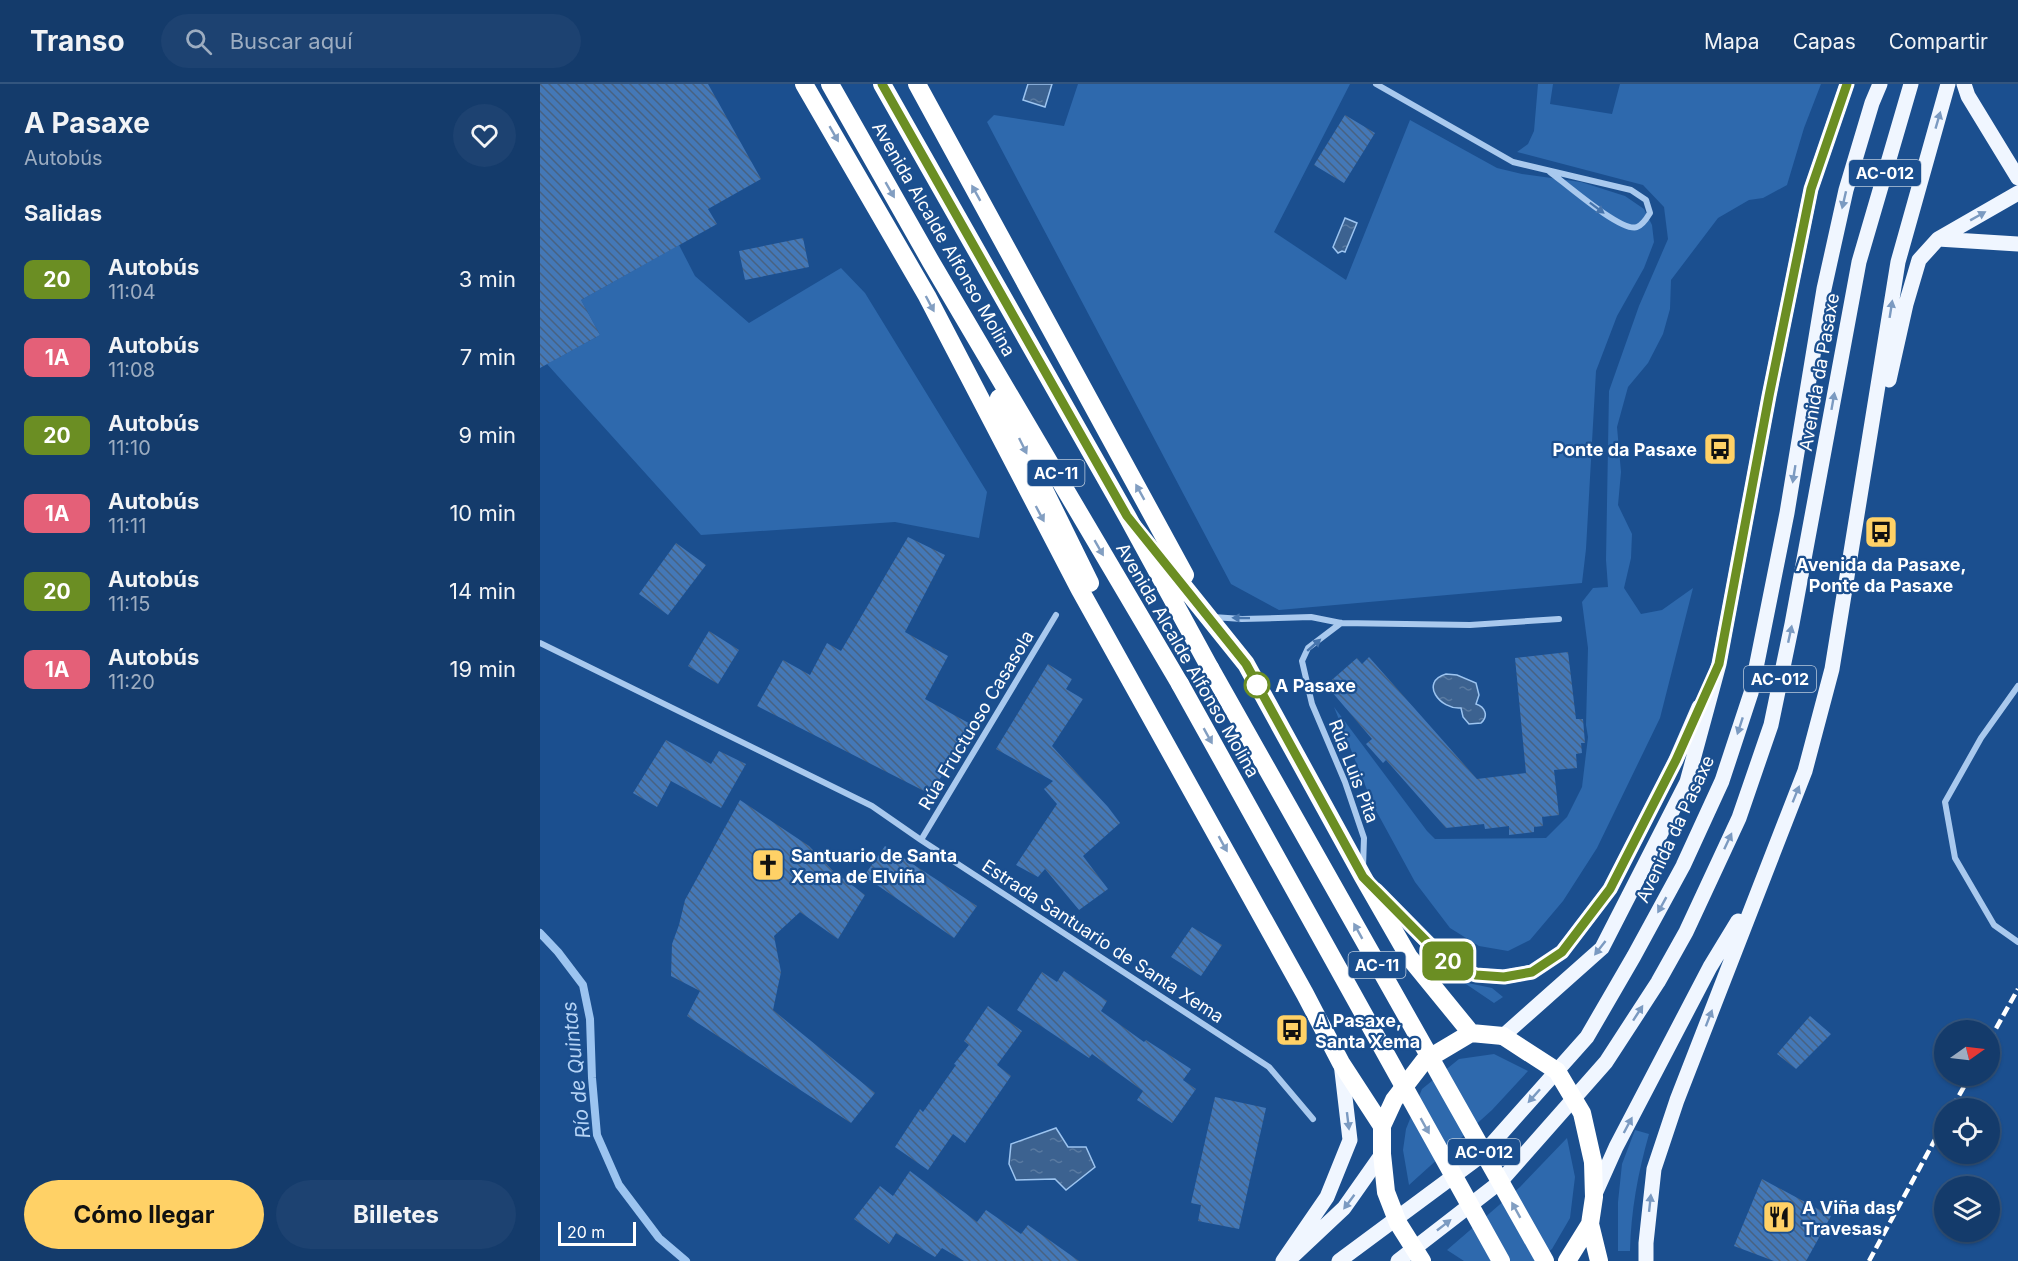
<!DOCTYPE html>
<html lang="es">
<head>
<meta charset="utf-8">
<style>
	:root { --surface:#143b6b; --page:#1d4271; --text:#f1f3f6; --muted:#9dadc1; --line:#33557e; --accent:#ffd166 }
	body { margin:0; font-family:Inter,sans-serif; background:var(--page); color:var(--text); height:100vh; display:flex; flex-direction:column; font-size:22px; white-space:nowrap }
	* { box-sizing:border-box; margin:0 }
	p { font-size:20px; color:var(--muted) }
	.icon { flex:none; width:33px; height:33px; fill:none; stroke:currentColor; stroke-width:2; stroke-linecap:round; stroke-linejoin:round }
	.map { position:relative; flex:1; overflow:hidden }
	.details { display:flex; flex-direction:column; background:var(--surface); width:540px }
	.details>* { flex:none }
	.badge { padding:0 12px; border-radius:9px; font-size:21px; line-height:39px }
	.needle { width:39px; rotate:76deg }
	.tools { position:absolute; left:1394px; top:936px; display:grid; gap:12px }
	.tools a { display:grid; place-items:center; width:66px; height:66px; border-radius:50%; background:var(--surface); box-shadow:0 2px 4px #0004,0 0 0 2px var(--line); font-size:30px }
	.scale { position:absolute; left:18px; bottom:15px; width:78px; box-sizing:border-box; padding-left:6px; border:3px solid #fff; border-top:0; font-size:16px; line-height:21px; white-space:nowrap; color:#fff; -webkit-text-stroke:4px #1b4f8f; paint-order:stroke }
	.map>.badge { position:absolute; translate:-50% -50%; box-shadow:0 0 0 3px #fff }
	h2 { padding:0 24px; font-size:22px; line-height:54px }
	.round { display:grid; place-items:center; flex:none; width:63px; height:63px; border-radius:32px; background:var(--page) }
	.summary { display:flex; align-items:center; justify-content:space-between; height:102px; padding:0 24px }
	h1 { font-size:28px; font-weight:700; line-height:45px }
	.cta { display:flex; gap:12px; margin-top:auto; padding:12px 24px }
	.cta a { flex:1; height:69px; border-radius:36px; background:var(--accent); color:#111; font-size:24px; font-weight:700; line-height:69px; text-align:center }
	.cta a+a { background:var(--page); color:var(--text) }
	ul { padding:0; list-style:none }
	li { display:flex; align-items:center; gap:18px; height:78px; padding:0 24px }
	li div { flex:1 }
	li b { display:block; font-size:22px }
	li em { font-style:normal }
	li .badge { min-width:66px; font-weight:700; text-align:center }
	header { display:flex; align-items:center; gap:36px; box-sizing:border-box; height:84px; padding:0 30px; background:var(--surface); border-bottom:2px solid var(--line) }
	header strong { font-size:28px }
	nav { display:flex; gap:33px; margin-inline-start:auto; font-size:21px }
	.search { width:420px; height:54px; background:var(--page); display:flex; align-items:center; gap:15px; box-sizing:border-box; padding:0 21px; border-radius:33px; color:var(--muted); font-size:22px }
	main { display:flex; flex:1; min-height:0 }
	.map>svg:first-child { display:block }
	.green { fill:#2e69ad }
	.water { fill:url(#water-ripples); stroke:#9cc4f0; stroke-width:1.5 }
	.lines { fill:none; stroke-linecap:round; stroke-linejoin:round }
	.stream { stroke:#9cc4f0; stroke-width:8 }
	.building { fill:url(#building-back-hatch) }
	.street { stroke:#a9c9ee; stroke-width:6 }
	.primary { stroke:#f0f6ff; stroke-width:15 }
	.highway { stroke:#fff; stroke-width:18 }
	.rail { stroke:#fff; stroke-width:4.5; stroke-dasharray:10 4.5; stroke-linecap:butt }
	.highway-bridge { stroke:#fff; stroke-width:18 }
	.oneway { fill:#7b9ac1 }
	.oneway2 { fill:#829ec1 }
	.oneway3 { fill:#4674ac }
	.line-casing { stroke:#fff; stroke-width:14 }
	.line { stroke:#6b8e23; stroke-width:9 }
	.stop-dot { fill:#fff; stroke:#6b8e23; stroke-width:3 }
	.labels { text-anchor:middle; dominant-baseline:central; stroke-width:4.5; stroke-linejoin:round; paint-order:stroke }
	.shield { fill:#1b4f8f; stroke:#bbcadd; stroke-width:1.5 }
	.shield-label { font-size:16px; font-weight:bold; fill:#fff }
	.street-label { font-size:18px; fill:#fff; stroke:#1b4f8f }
	.poi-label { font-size:18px; font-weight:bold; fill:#fff; stroke:#1b4f8f; text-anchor:start }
	.stop-label { font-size:18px; font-weight:bold; fill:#fff; stroke:#1b4f8f; text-anchor:start }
	.water-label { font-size:20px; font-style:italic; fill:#b5d3f5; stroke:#1b4f8f }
</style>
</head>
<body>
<header>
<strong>Transo</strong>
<div class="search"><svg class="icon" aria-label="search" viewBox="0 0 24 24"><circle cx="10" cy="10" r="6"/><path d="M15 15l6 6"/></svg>Buscar aquí</div>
<nav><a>Mapa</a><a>Capas</a><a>Compartir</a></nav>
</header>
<main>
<section class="details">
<div class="summary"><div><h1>A Pasaxe</h1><p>Autobús</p></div><a class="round"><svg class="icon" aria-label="heart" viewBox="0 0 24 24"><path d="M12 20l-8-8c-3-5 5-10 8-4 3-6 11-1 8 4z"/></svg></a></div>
<h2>Salidas</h2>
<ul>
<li><span class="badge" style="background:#6b8e23;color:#fff">20</span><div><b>Autobús</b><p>11:04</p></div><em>3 min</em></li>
<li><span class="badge" style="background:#e46078;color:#fff">1A</span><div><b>Autobús</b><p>11:08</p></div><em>7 min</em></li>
<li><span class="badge" style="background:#6b8e23;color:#fff">20</span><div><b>Autobús</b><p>11:10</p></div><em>9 min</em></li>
<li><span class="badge" style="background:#e46078;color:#fff">1A</span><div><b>Autobús</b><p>11:11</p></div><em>10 min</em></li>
<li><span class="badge" style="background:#6b8e23;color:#fff">20</span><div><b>Autobús</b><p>11:15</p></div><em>14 min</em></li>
<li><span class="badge" style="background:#e46078;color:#fff">1A</span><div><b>Autobús</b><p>11:20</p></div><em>19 min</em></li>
</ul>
<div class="cta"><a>Cómo llegar</a><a>Billetes</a></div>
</section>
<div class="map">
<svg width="1478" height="1177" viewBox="0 0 1478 1177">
	<defs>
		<pattern id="water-ripples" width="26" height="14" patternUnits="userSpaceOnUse" patternTransform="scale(1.5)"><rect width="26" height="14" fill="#3c6290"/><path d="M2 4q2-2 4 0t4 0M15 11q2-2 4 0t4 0" fill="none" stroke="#597aa1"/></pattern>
		<pattern id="building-back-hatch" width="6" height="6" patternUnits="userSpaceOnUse" patternTransform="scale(1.5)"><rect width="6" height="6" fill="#4478b7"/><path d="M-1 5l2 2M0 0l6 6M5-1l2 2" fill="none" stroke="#486282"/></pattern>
	</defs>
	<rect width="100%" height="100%" fill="#1b4f8f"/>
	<path class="green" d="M538 0H810L734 148 806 196 870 36 957 84 982 90 1041 98 1085 112 1104 125 1112 141 1114 158 1104 184 1077 232 1056 287 1046 465 1042 499 739 526 691 500 447 38 454 31 524 42Z
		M998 0H1013L1010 20 1072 30 1080 0H1281L1264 44 1247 101 1223 114 1209 116 1178 134 1131 196 1130 225 1123 250 1108 279 1088 303 1077 343 1081 388 1078 421 1092 450 1091 474 1084 504 1101 530 1122 526 1153 504 1120 634 1057 764 1023 817 990 856 968 867 939 862 910 844 875 798 833 721 794 623 887 747 895 755 1006 754 1027 733 1042 703 1048 653 1046 641 1048 564 1042 518 1053 504 1068 503 1066 476 1069 307 1099 222 1128 155 1124 123 1103 101 977 68 988 60 994 47Z
		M139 161 155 192 209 239 301 184 325 209 447 408 439 454 355 438 161 451 7 280 60 251 41 216Z
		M923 898 952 904 963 913 954 919Z
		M954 970 988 987 952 1026 869 1101 863 1066 866 1045 882 1005 919 975Z
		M1095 1046 1109 1050C1098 1089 1091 1126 1090 1167H1078V1118L1082 1080Z
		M1027 1054 1035 1093 1030 1134 1012 1165 996 1177H924L907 1166 980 1103Z"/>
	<path class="water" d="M488 0H512L505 23 483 16Z
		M805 134 817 139 805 168 802 167 798 169 793 163Z
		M906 590 917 591 936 599 939 611 936 620C945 623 949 632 941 639L929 640 923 633 921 624C900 626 879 598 906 590Z
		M516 1044 528 1063H546L555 1083 526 1106 515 1095 476 1096 469 1080 471 1060Z"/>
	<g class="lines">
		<path class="stream" d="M0 849 18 868 43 901 50 935 52 994 57 1051 79 1101 119 1154 146 1177"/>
	</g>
	<path class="building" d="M0 0H168L221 95 168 125 177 140 41 216 60 251 0 284Z
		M805 31 835 49 804 99 774 81Z
		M263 154 269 183 205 196 199 167Z
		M368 453 405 471 365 548 408 572 385 615 434 642 390 710 217 622 243 576 270 591 287 559 301 567Z
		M136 459 166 481 128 531 99 510Z
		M169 547 199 566 178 600 148 582Z
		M1028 568 1036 635H1043L1045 659H1041L1042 669 1036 670 1037 684 1014 686 1019 731 1002 733 1003 742 994 743V748L969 751V742L945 745 944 740 906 744 846 676 843 679 826 660 832 655 786 601 817 574 822 580 829 573 937 695 986 689 975 574Z
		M508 580 532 595 526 605 543 615 512 662 568 723 580 739 543 772 568 805 539 826 505 785 498 793 476 781 517 720 504 705 513 697 456 665Z
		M126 656 171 680 179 667 206 680 181 724 131 697 117 723 93 709Z
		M200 716 269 762 292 786 325 811 298 855 260 828 234 852 241 888 233 926 335 1009 311 1039 147 932 160 907 131 892 132 860 139 841 145 816Z
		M345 762 437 822 414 854 324 792Z
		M652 843 682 861 661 892 631 873Z
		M524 887 567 917 561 927 604 958 606 956 651 985 643 996 656 1005 632 1039 597 1016 603 1007 552 970 549 974 477 926 502 888 517 898Z
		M448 922 482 947 457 981 471 992 425 1059 413 1050 388 1086 355 1063 380 1025 383 1028 416 981 414 980 429 961 424 957Z
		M1270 932 1291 950 1256 985 1237 970Z
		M675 1013 726 1024 699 1145 658 1137 661 1121 651 1119Z
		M370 1087 437 1138 446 1126 481 1150 488 1141 539 1177H424L402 1164 395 1173 356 1149 349 1160 314 1135 340 1102 353 1112Z
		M1222 1095 1291 1132 1266 1177H1234L1194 1162Z"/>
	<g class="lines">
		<path class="street" d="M836 0 973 78 1091 106 1106 116 1110 129C1107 134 1103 141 1097 143 1082 149 1025 99 1010 88
			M673 533 702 535 771 533 801 539 930 541 1019 535
			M801 539 768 564 762 577 772 620 805 698 824 754 823 783
			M0 559 332 722 381 756 729 983 773 1035
			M1478 602 1441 654 1405 718 1415 774 1454 841 1478 858
			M381 756 516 531"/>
		<path class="primary" d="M1424 0 1428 12 1478 94
			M1398 155 1478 160
			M1349 296 1366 220 1379 176 1398 155 1478 109
			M836 806 900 871 921 885 936 891 964 893 992 888 1022 868 1070 805 1136 676 1159 623
			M963 952 1062 864 1147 698 1179 580 1229 312 1271 105 1307 0
			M1055 1110 1076 1063 1170 883 1198 837
			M754 1171 804 1124 842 1070
			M743 1177 787 1113 810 1056 801 979
			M799 1177 942 1071 1047 953 1094 872 1143 782 1182 697 1211 609 1247 429 1284 205 1306 106 1332 19 1340 0
			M858 1177 960 1098 1066 978 1118 898 1146 848 1199 734 1231 641 1252 540 1319 178 1371 0
			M1106 1177V1159L1114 1085 1137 1016 1265 687 1292 585 1358 178 1408 0"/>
		<path class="highway" d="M264 0 387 212 539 504 765 910 801 979 842 1042
			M290 0 391 178 640 600
			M342 0 587 432 670 584
			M377 0 645 491
			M459 314 550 499
			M616 468 706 580 823 793 869 873 931 949
			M842 1070V1042L854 1016 884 977 931 949 963 952
			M1050 1140 1059 1177
			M1027 1177 1050 1140 1054 1113 1053 1078"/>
		<path class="rail" d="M1449 957 1478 905
			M1412 1024 1430 992
			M1329 1177 1404 1039"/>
		<path class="highway-bridge" d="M670 584 1005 1177
			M640 600 961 1177
			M963 952 1017 987 1042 1029 1053 1078
			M842 1070 846 1108 858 1139 882 1177"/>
	</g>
	<defs><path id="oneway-solid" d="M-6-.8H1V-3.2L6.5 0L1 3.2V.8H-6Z" transform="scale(1.5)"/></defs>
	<g class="oneway">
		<use href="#oneway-solid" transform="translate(1398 36) rotate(-74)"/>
		<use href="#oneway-solid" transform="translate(1304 116) rotate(103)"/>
		<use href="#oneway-solid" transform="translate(1438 132) rotate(-29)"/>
		<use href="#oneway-solid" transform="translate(1351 225) rotate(-81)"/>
		<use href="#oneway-solid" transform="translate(1293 317) rotate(-80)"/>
		<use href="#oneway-solid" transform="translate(1254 390) rotate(99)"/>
		<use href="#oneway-solid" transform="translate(1250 550) rotate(-78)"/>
		<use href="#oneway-solid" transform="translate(1200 642) rotate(108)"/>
		<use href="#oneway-solid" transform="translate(1256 710) rotate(-68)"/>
		<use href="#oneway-solid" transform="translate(1188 757) rotate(-65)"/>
		<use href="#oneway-solid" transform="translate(1122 821) rotate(119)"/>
		<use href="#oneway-solid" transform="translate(1060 864) rotate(128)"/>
		<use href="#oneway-solid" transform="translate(1098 929) rotate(-57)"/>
		<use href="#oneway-solid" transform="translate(1169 934) rotate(-69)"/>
		<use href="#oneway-solid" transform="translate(994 1012) rotate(132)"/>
		<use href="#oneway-solid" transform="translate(808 1037) rotate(83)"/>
		<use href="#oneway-solid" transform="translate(1088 1041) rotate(-62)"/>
		<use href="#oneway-solid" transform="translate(809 1118) rotate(127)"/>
		<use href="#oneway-solid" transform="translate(1110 1119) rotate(-84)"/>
		<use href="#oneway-solid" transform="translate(904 1141) rotate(-38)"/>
	</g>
	<g class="oneway2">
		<use href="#oneway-solid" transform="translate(294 50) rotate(60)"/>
		<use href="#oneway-solid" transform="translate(350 106) rotate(60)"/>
		<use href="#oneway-solid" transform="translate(436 109) rotate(-119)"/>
		<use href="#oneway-solid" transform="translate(390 220) rotate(62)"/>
		<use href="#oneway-solid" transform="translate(483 362) rotate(64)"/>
		<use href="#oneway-solid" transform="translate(600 408) rotate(-119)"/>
		<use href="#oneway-solid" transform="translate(500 430) rotate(62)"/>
		<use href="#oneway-solid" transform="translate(559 464) rotate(60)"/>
		<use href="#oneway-solid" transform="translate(668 652) rotate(61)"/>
		<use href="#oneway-solid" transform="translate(683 760) rotate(61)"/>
		<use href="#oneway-solid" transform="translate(818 847) rotate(-119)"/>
		<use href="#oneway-solid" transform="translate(885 1042) rotate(61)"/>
		<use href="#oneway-solid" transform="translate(976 1126) rotate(-119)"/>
	</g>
	<g class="oneway3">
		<use href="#oneway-solid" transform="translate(1057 124) rotate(37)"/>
		<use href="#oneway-solid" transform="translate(701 534) rotate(-179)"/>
		<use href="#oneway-solid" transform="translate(774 561) rotate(-41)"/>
	</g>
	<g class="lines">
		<defs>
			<path id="line" d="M342 0 587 432 706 580 823 793 900 871 921 885 936 891 964 893 992 888 1022 868 1070 805 1136 676 1179 580 1229 312 1271 105 1307 0"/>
		</defs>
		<use href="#line" class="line-casing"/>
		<use href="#line" class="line"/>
	</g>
	<defs>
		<symbol id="bus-square" viewBox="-11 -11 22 22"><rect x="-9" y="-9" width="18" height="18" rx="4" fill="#ffd166" stroke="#1b4f8f"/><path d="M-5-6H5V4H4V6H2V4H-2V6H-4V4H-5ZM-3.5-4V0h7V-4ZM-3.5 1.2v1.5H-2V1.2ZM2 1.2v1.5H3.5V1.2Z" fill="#111"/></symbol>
		<symbol id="church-square" viewBox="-11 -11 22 22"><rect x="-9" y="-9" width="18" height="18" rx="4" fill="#ffd166" stroke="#1b4f8f"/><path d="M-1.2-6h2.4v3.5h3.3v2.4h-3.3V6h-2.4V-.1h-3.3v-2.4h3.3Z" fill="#111"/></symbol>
		<symbol id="restaurant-square" viewBox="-11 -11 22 22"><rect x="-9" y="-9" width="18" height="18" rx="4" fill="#ffd166" stroke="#1b4f8f"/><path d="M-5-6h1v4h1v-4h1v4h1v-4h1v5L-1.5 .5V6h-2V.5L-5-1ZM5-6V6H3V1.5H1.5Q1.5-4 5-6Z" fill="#111"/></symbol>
	</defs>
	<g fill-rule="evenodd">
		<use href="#bus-square" x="1161" y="346" width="38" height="38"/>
		<use href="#bus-square" x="1322" y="429" width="38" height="38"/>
		<use href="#church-square" x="209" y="762" width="38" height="38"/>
		<use href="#bus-square" x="733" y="927" width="38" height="38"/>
		<use href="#restaurant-square" x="1220" y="1114" width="38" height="38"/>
	</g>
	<circle class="stop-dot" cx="717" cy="601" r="12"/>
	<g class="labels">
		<g class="shield">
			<rect x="1309" y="76" width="72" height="26" rx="4.5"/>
			<rect x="487.5" y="376" width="57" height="26" rx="4.5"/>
			<rect x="1204" y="582" width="72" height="26" rx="4.5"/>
			<rect x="808.5" y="868" width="57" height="26" rx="4.5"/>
			<rect x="908" y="1055" width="72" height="26" rx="4.5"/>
		</g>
		<g class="shield-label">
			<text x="1345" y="89">AC-012</text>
			<text x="516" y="389">AC-11</text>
			<text x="1240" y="595">AC-012</text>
			<text x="837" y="881">AC-11</text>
			<text x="944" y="1068">AC-012</text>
		</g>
		<g class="street-label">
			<text transform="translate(404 155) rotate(60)">Avenida Alcalde Alfonso Molina</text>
			<text transform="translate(1279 288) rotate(-80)">Avenida da Pasaxe</text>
			<text transform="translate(648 576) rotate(60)">Avenida Alcalde Alfonso Molina</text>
			<text transform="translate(436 636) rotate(-59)">Rúa Fructuoso Casasola</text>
			<text transform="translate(814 687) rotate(69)">Rúa Luis Pita</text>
			<text transform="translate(1135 745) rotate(-65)">Avenida da Pasaxe</text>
			<text transform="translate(563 857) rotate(33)">Estrada Santuario de Santa Xema</text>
		</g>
		<g class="poi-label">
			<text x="1157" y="365" text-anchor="end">Ponte da Pasaxe</text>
			<text x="1341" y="480" text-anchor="middle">Avenida da Pasaxe,<tspan x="1341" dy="21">Ponte da Pasaxe</tspan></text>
			<text x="251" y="771">Santuario de Santa<tspan x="251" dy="21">Xema de Elviña</tspan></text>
			<text x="775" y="936">A Pasaxe,<tspan x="775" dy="21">Santa Xema</tspan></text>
			<text x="1262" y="1123">A Viña das<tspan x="1262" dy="21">Travesas</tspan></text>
		</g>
		<g class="stop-label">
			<text x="735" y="601">A Pasaxe</text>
		</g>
		<g class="water-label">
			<text transform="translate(36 986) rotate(-96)">Río de Quintas</text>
		</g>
	</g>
</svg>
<div class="tools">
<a><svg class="needle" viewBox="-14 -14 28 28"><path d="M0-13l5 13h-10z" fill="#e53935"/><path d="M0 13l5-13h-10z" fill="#9dadc1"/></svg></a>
<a><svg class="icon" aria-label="locate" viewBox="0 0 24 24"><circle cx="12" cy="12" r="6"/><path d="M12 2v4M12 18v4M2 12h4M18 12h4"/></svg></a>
<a><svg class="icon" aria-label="layers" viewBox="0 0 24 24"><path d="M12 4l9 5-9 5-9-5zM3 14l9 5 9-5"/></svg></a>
</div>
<div class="scale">20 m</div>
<b class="badge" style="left:908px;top:877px;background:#6b8e23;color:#fff">20</b>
</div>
</main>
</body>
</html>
